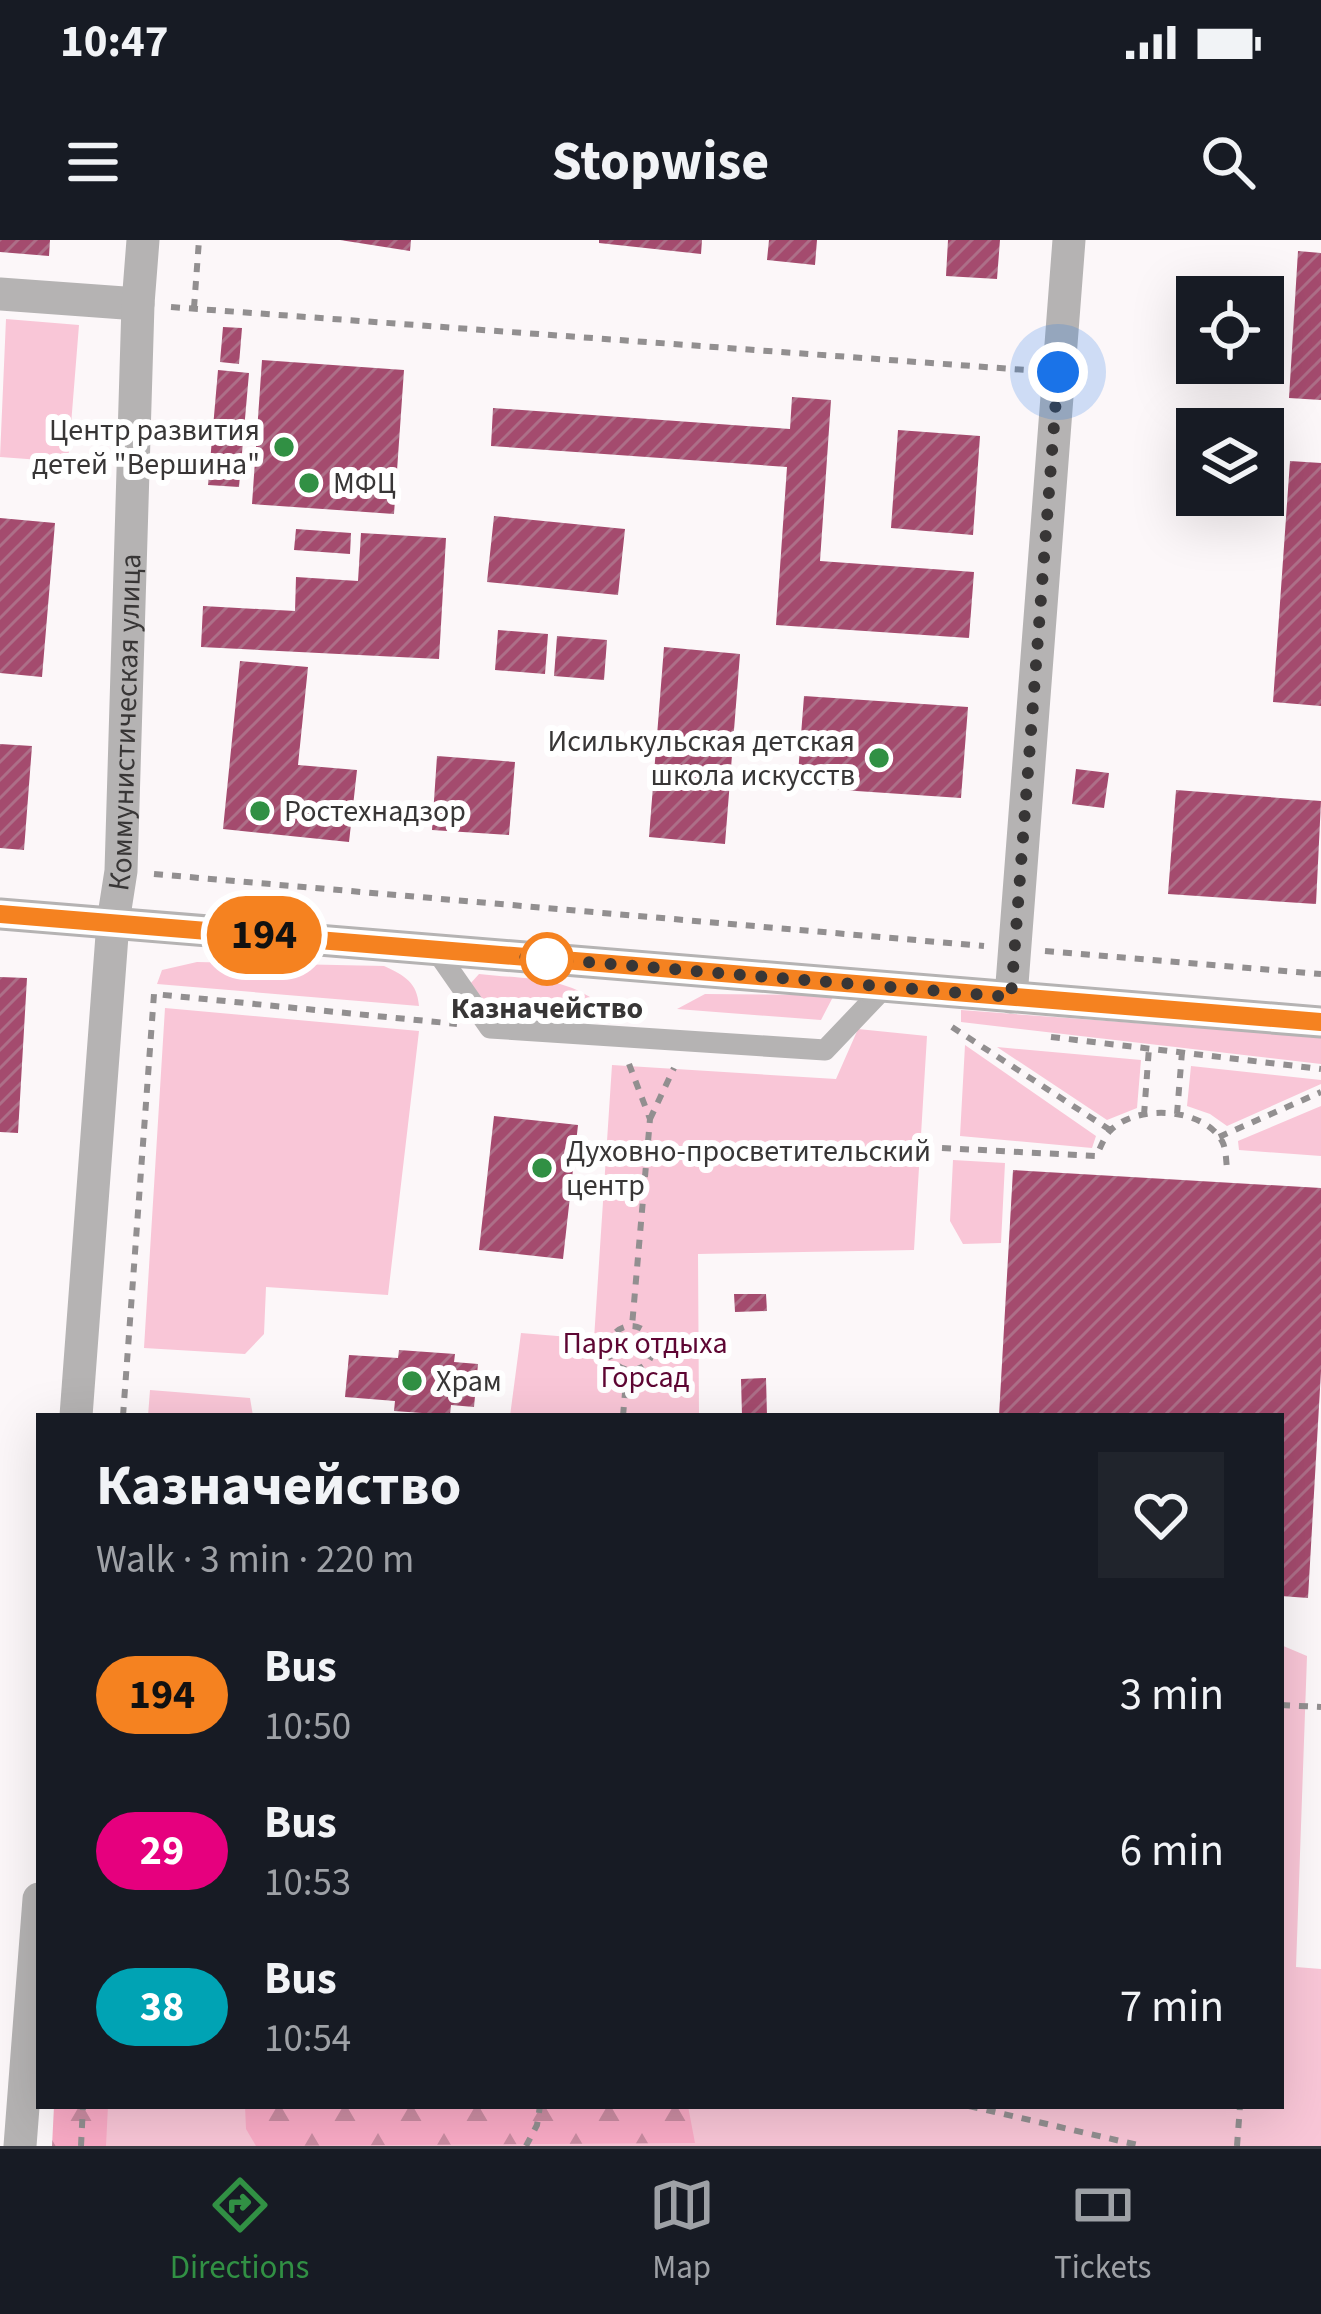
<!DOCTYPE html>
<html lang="en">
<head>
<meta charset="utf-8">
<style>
	:root { --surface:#171b24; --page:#20242c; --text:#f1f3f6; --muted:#9ea1a6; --line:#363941; --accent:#319044 }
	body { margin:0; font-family:"Source Sans 3",sans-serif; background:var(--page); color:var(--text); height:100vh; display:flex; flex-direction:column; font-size:45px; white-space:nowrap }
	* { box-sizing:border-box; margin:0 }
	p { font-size:39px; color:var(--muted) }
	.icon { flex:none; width:66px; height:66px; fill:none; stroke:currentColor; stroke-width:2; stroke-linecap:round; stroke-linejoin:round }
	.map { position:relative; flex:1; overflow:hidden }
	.drawer { position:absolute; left:36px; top:1173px; width:1248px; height:696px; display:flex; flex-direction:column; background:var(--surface); border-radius:0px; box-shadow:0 12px 48px #0002 }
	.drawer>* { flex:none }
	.badge { padding:0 24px; border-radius:39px; font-size:42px; line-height:78px }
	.controls { position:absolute; left:1176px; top:36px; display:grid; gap:24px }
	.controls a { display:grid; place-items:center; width:108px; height:108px; border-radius:0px; background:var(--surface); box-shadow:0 12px 48px #0002; font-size:60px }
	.you { position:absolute; width:60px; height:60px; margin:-30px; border:9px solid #fff; border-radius:50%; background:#1a73e8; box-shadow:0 0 0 18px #1a73e833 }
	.map>.badge { position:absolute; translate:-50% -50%; box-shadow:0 0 0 6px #fff }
	.round { display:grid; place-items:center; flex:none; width:126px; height:126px; border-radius:0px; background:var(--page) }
	.head { display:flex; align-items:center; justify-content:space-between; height:204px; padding:0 60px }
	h1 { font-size:57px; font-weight:700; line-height:90px }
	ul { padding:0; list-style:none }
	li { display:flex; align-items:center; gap:36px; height:156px; padding:0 60px }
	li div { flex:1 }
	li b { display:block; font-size:45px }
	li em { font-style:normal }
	li .badge { min-width:132px; font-weight:700; text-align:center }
	.status { display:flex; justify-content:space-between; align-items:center; height:84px; padding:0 60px; background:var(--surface); direction:ltr }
	.status svg { height:33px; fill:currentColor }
	header { display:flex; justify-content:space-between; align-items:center; height:156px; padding:0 60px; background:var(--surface); font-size:54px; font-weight:700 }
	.dock { display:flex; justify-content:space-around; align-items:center; height:168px; border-top:3px solid var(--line); background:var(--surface); font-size:33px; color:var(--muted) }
	.dock a { display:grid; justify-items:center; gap:6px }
	.dock .on { color:var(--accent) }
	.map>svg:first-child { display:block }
	.green { fill:#f9c6d7 }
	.forest { fill:url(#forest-firs) }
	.building { fill:url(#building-hatch) }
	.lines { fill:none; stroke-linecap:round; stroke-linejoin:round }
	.path { stroke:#928f90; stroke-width:6; stroke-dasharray:9 9; stroke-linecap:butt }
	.service { stroke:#b5b3b3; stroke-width:21 }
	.minor { stroke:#b5b3b3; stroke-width:33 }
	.tertiary { stroke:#b5b3b3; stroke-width:33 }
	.line-casing { stroke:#fff; stroke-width:27 }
	.line { stroke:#f58220; stroke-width:18 }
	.walk { stroke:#383636; stroke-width:12; stroke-dasharray:0 21.6 }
	.poi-dot { fill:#319044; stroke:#fff; stroke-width:4.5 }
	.stop-dot { fill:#fff; stroke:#f58220; stroke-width:6 }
	.labels { text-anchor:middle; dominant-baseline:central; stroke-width:12; stroke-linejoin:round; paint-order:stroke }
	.poi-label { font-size:30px; fill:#383636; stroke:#fff; text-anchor:start }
	.street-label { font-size:30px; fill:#383636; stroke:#fff }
	.stop-label { font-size:30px; font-weight:bold; fill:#383636; stroke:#fff }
	.park-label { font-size:30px; fill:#5e0633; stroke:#fff }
</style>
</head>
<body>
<div class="status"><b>10:47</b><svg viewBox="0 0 49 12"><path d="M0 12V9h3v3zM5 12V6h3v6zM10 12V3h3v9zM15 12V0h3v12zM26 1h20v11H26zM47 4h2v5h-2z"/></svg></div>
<header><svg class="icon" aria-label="menu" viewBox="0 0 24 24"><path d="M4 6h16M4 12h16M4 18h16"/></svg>Stopwise<svg class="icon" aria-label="search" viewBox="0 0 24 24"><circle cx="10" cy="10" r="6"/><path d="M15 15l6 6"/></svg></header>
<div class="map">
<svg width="1321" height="1906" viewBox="0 0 1321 1906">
	<defs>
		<pattern id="forest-firs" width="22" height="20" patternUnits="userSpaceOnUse" patternTransform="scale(3)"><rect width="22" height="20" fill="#faabc6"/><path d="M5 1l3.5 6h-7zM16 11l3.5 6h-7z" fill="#cb8ca2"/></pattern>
		<pattern id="building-hatch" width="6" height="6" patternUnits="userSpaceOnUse" patternTransform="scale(3)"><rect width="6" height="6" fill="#a44b6e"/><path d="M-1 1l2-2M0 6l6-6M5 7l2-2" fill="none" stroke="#ad6f88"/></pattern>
	</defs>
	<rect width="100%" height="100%" fill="#fcf7f9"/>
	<path class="green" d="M6 79 79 85 68 222 0 217Z
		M197 722 384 726C405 736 417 742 419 766L157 744 162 730Z
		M479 734C521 739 573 736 604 769L480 759 470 744Z
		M705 754 834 755 821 780 677 769Z
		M165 768 419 791 388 1055 266 1047 264 1094 245 1114 144 1108Z
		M961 770 1321 797V824L961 782Z
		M858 789 927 796 914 1010 698 1014 699 1176H510L521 1093 594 1099 612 825 836 839Z
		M965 805 1096 896 1092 908 960 896Z
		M997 807 1141 820 1137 868 1107 880Z
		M1191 826 1321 840V844L1227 886 1210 874 1187 866Z
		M1321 866V916L1239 910 1238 901Z
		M953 920 1005 923 1001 1003 963 1004 950 981Z
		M150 1150 250 1158 253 1176H148Z
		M1281 1405 1307 1416 1296 1727 1321 1729V1906H97L99 1866H1281Z"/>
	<path class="forest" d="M54 1866H108L106 1906H52Z
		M245 1866H688L695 1903 256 1906 246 1889Z"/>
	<path class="building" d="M0 0H50L49 16 0 12Z
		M340 0H411L410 11Z
		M599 0H702L701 14 599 3Z
		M769 0H817L815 25 767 20Z
		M948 0H1000L997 39 946 36Z
		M1298 11 1321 13V160L1289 158Z
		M223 87 242 88 239 124 220 122Z
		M262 120 404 130 394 274 252 264Z
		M218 130 249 133 239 247 208 245Z
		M792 157 831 160 820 321 974 332 969 398 776 385 787 227 491 206 493 168 790 189Z
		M898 190 980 196 973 295 891 288Z
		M1290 221 1321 223V466L1273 462Z
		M494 276 625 289 618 355 487 342Z
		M0 278 55 283 42 437 0 433Z
		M296 289 351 293 350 314 294 310Z
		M361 293 446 298 439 419 201 407 203 366 295 371 296 337 358 341Z
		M498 390 548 394 545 434 495 430Z
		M557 396 607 400 604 440 554 436Z
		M664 407 740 414 725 604 649 597Z
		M240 421 308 427 298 525 357 530 349 602 223 589Z
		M804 456 968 467 961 558 797 547Z
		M0 504 32 506 24 610 0 608Z
		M437 516 515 522 509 595 432 590Z
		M1076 529 1109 533 1104 568 1072 564Z
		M1176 550 1321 561 1316 664 1168 654Z
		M0 737 27 738 18 893 0 892Z
		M494 876 578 885 563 1019 479 1010Z
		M1013 930 1321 948V1131L1308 1358 1281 1356V1176H999Z
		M734 1054H766L767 1071 735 1072Z
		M399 1110 455 1114 454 1122 478 1124 474 1167 451 1165 450 1175 394 1171 395 1161 345 1157 349 1115 398 1118Z
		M766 1138 767 1176H742L741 1139Z"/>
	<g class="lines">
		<path class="path" d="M171 67 1026 130
			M194 68 199 0
			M154 634 984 706
			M1045 711 1321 734
			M952 787 1110 890
			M1051 797 1321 829
			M629 824 650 879 632 1086
			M1177 874 1182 812
			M1144 875 1149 808
			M650 879 674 828
			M1219 897 1321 852
			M942 908 1096 916C1100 909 1104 897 1110 891 1135 864 1203 867 1222 901 1226 908 1226 920 1227 929
			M609 1108a22 22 0 1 1 44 0a22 22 0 1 1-44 0Z
			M123 1176 154 754 457 784
			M623 1176 627 1130
			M1281 1465 1321 1467
			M969 1866 1142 1906
			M81 1906 83 1866
			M526 1906 537 1885 540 1866
			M1237 1906 1240 1866"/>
		<path class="service" d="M435 709 490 788 825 810 885 747"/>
		<path class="minor" d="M0 54 138 64
			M1011 757 1069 0"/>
		<g class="tertiary">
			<path d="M0 674 1321 782"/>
			<path id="s1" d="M76 1176 113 682 121 631 138 64 143 0"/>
			<path d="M20 1906 39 1659"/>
		</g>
	</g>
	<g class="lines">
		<defs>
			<path id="line" d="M0 674 1321 782"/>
		</defs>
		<use href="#line" class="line-casing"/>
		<use href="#line" class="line"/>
		<path class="walk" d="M547 719 525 717 1011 757 1058 132"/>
	</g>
	<g class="poi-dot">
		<circle cx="284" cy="207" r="12"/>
		<circle cx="309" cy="243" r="12"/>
		<circle cx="879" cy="518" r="12"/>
		<circle cx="260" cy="571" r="12"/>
		<circle cx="542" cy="928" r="12"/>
		<circle cx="412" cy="1141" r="12"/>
	</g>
	<circle class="stop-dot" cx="547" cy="719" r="24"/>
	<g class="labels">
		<g class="poi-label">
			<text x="260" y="190" text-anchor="end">Центр развития<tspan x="260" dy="34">детей "Вершина"</tspan></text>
			<text x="333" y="243">МФЦ</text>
			<text x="855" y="501" text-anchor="end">Исилькульская детская<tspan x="855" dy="34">школа искусств</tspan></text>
			<text x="284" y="571">Ростехнадзор</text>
			<text x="566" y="911">Духовно-просветительский<tspan x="566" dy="34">центр</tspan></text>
			<text x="436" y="1141">Храм</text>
		</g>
		<g class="street-label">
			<text stroke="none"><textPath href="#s1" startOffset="696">Коммунистическая улица</textPath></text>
		</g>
		<g class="stop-label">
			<text x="547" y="768">Казначейство</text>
		</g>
		<g class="park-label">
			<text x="645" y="1103">Парк отдыха<tspan x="645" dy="34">Горсад</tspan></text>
		</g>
	</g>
</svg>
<div class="controls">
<a><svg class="icon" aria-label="locate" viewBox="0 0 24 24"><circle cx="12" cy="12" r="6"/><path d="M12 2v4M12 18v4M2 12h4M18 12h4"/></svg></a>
<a><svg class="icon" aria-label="layers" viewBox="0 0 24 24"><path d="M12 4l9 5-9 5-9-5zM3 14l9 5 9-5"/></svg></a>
</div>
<div class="you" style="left:1058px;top:132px"></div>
<b class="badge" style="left:264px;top:695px;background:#f58220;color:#111">194</b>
<section class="drawer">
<div class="head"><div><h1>Казначейство</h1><p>Walk · 3 min · 220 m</p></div><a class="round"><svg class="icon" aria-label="heart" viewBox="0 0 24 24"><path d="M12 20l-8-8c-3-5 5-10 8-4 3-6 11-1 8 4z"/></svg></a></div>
<ul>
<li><span class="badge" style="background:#f58220;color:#111">194</span><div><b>Bus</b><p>10:50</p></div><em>3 min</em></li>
<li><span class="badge" style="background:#e6007e;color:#fff">29</span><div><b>Bus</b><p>10:53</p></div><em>6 min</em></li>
<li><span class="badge" style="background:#00a3b4;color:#fff">38</span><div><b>Bus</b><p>10:54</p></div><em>7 min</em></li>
</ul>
</section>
</div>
<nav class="dock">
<a class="on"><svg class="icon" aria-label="directions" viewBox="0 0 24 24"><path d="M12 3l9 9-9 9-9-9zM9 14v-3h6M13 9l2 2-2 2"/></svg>Directions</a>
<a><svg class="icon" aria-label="map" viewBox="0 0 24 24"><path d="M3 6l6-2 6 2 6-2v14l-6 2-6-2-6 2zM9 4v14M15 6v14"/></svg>Map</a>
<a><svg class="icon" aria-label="tickets" viewBox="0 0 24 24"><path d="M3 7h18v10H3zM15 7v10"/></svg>Tickets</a>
</nav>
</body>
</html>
